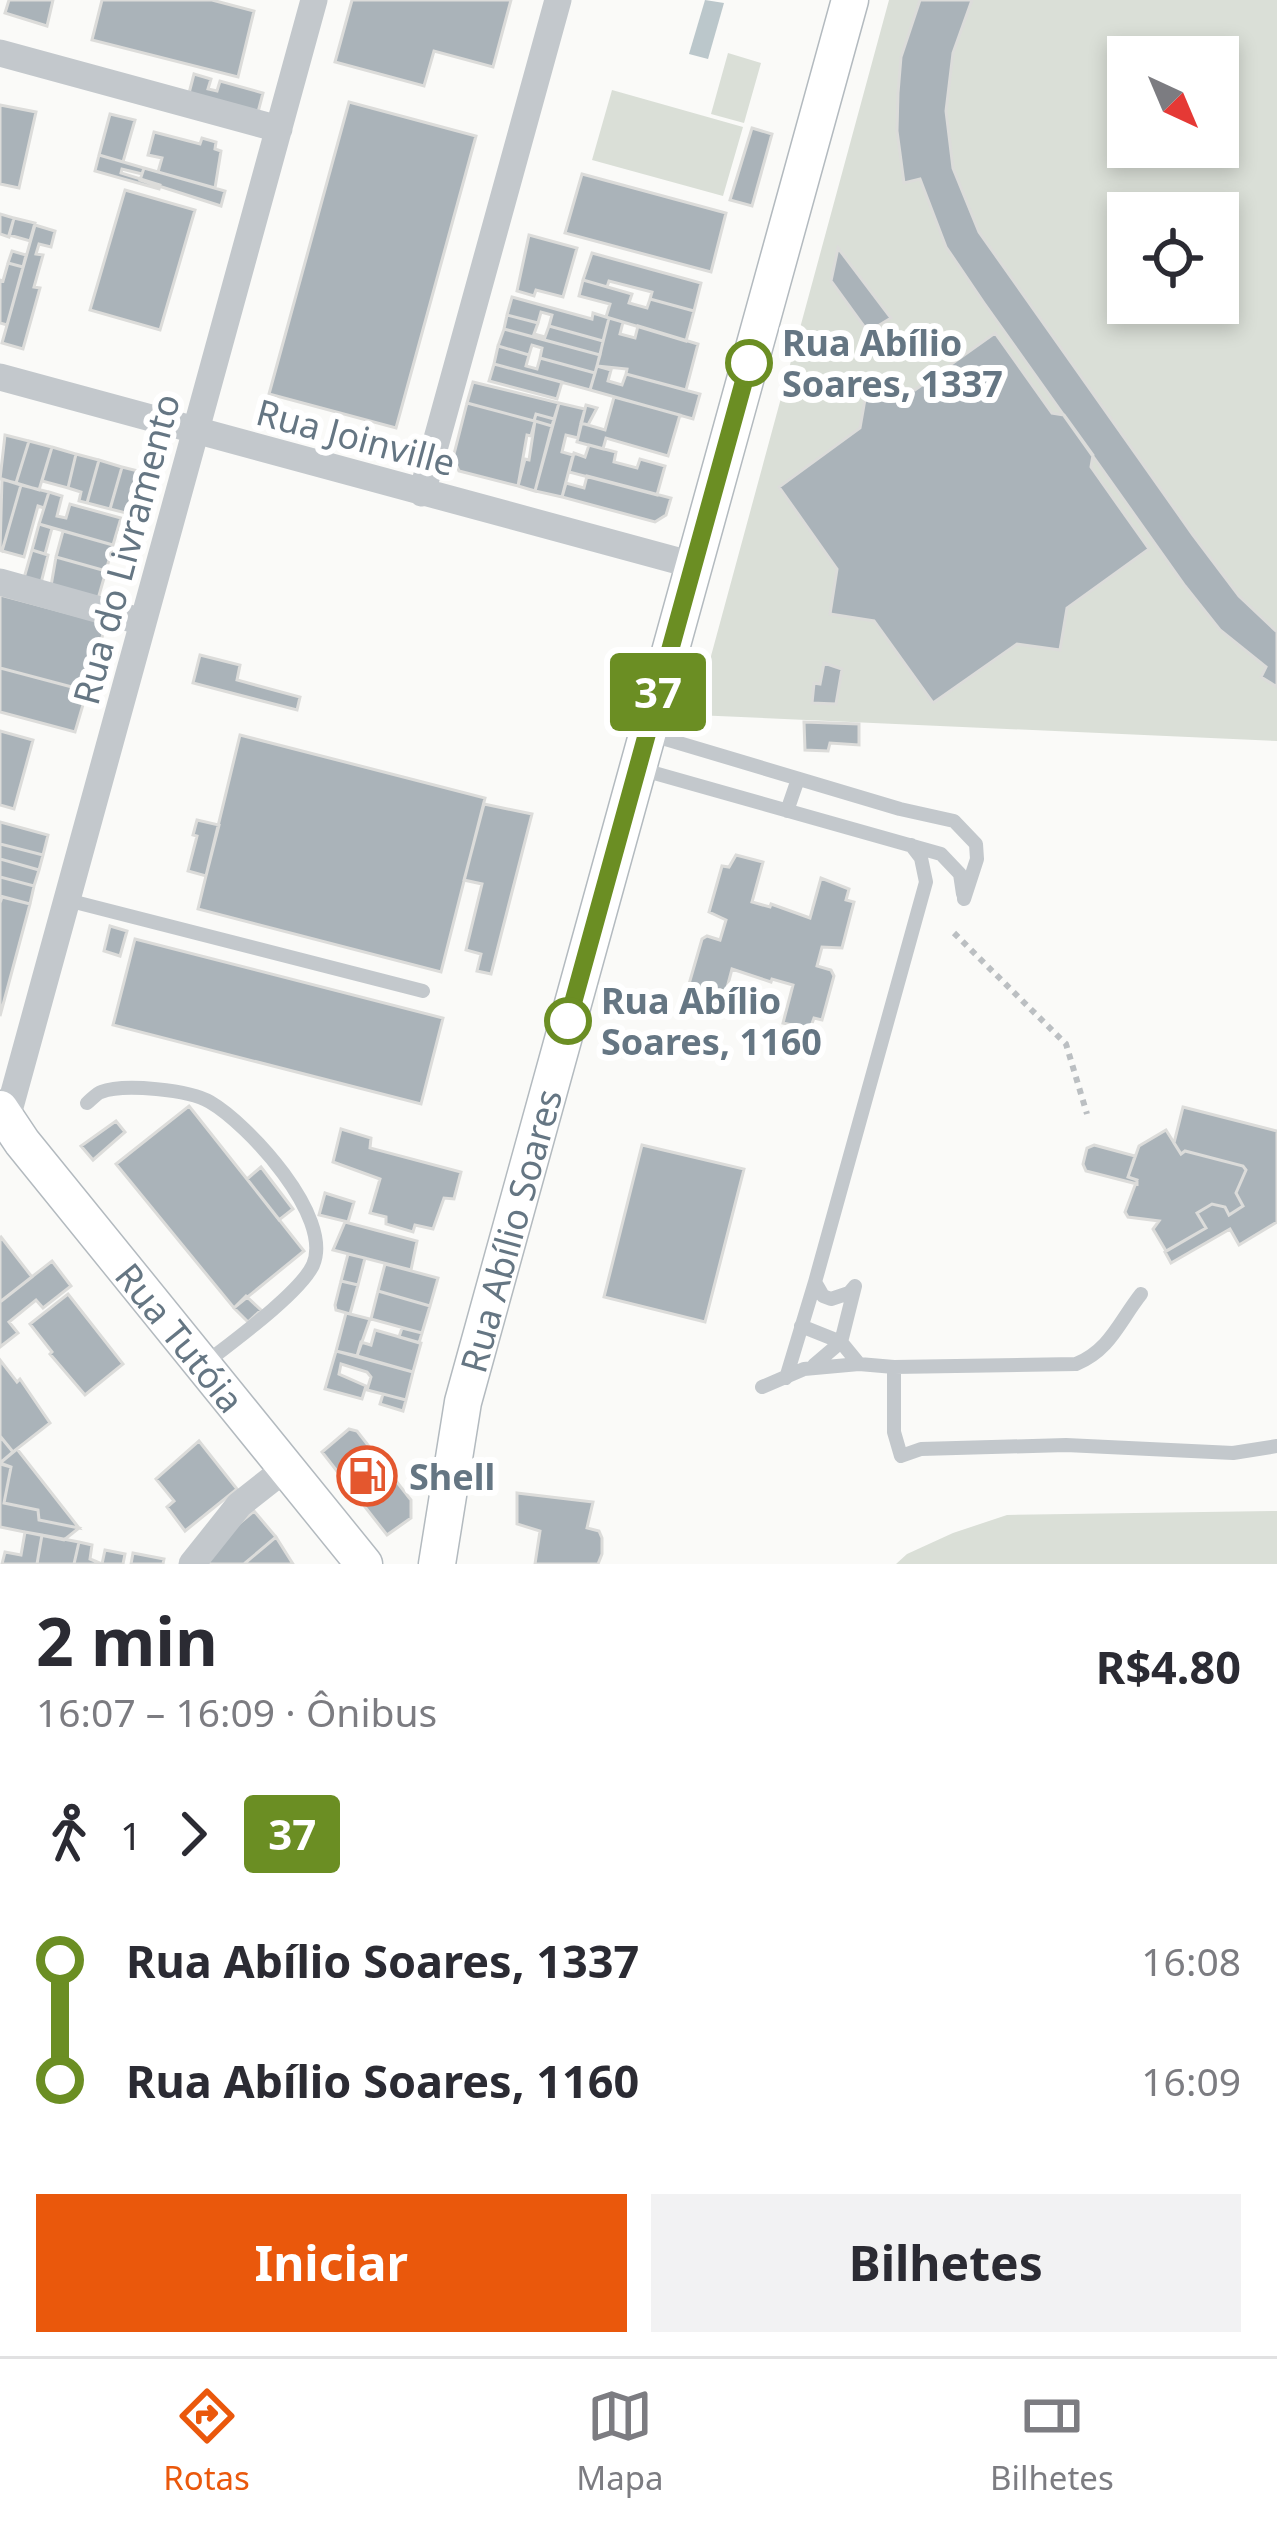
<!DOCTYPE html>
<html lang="pt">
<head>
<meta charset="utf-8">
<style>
	:root { --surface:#fff; --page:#f2f2f3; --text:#2b2b33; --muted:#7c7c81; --line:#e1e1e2; --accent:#ea580c }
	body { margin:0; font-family:"Noto Sans",sans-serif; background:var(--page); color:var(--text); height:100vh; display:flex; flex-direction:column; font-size:45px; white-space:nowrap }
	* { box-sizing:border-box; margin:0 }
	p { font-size:39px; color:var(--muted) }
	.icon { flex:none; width:66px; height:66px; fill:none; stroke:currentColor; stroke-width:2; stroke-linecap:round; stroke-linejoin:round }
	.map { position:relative; height:1564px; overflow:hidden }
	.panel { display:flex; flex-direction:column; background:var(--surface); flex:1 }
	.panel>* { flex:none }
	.badge { padding:0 24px; border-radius:9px; font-size:42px; line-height:78px }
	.needle { width:78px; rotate:136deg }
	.fabs { position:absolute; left:1107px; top:36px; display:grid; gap:24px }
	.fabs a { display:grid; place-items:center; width:132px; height:132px; border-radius:0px; background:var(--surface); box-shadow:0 6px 18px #0003; font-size:60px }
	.map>.badge { position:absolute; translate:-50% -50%; box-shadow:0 0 0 6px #fff }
	.legs { display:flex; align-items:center; gap:18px; height:132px; padding:0 36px; font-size:39px }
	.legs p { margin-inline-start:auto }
	.summary { display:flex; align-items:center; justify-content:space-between; height:204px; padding:0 36px }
	h1 { font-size:66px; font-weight:700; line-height:90px }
	.primary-button { display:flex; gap:24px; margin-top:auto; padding:24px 36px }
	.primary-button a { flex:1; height:138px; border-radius:0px; background:var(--accent); color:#fff; font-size:48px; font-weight:700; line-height:138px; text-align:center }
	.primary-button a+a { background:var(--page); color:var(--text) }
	ul { padding:0 36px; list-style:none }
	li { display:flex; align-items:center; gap:42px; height:120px; font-size:45px }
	li i { display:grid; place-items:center; width:18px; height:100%; margin:0 15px; background:currentColor }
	li i::after { content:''; width:30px; height:30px; margin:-15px; border:9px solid; border-radius:50%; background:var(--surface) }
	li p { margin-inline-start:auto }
	li:first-child i { background:linear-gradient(#0000 50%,currentColor 0) }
	li:last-child i { background:linear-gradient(currentColor 50%,#0000 0) }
	.menu { display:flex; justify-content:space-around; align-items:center; height:168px; border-top:3px solid var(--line); background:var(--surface); font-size:33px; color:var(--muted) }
	.menu a { display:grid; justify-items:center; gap:6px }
	.menu .active { color:var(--accent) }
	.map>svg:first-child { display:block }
	.green { fill:#dadfd7; fill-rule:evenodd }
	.water { fill:#bbc7cb }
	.building { fill:#aab3b9; stroke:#dcdcda; stroke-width:3 }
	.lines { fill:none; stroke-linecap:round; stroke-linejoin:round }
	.secondary-casing { stroke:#b3babf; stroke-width:39 }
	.path { stroke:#bbbfc2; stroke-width:6; stroke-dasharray:6 6; stroke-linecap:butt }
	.lane { stroke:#c3c8cc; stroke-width:14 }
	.street { stroke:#c3c8cc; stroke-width:27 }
	.secondary { stroke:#fff; stroke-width:36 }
	.line-1-casing { stroke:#fff; stroke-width:27 }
	.line-1 { stroke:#6b8e23; stroke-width:18 }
	.stop-1-dot { fill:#fff; stroke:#6b8e23; stroke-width:6 }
	.labels { text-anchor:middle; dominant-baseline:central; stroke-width:12; stroke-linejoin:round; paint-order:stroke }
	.stop-label { font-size:36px; font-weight:bold; fill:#657683; stroke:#fff; text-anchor:start }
	.street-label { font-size:36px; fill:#657683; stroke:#fff }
	.poi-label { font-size:36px; font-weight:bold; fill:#657683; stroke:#fff; text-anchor:start }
</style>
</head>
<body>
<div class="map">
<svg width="1277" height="1564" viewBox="0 0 1277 1564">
	<rect width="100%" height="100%" fill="#fafaf8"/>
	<path class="green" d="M889 0H1277V741L695 715ZM1128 57H1218V147H1128ZM1128 213H1218V303H1128Z
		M728 53 761 63 744 123 711 114Z
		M612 90 743 127 723 196 592 160Z
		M1277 1511V1564H896L907 1554 953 1533 1007 1515Z"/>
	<path class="water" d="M705 0 724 3 708 59 689 54Z"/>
	<path class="building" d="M9 0H53L47 26 5 13Z
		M102 0H212L254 11 238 77 92 40Z
		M352 0H511L493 67 434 51 424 86 335 62Z
		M920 0H972L953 53 946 111 953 168 979 232 1193 535 1239 596 1277 632V687L1261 677 1266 667 1220 630 1185 586 984 303 946 247 920 179 904 183 897 131 898 93 901 57Z
		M194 74 211 79 208 89 217 91 220 81 263 93 257 116 188 97Z
		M349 102 476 136 396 428 269 394Z
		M0 105 36 112 19 188 0 184Z
		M110 114 135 120 123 162 99 155Z
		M752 128 772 134 752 206 730 200Z
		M154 132 200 144 202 138 216 142 215 149 221 151 215 188 158 172 162 158 148 155Z
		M99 155 144 168 142 174 122 169 121 173 160 185 159 189 95 171Z
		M144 168 225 191 221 206 140 180Z
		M582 174 726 213 711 272 565 233Z
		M125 190 195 210 160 330 90 310Z
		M0 214 14 218 9 237 0 234Z
		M14 218 35 223 30 241 9 235Z
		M35 225 55 231 51 247 39 244 36 254 43 255 34 287 40 288 23 349 2 343Z
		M529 235 577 248 563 297 536 290 534 296 517 291Z
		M838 248 891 318 868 332 831 281Z
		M12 251 26 255 23 267 8 263Z
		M592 253 701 283 694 311 650 299 652 292 609 281 607 287 583 280Z
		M8 263 23 267 7 325 0 323V280L3 281Z
		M583 280 632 294 629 303 647 308 650 299 694 311 686 341 606 317 610 304 579 296Z
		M512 297 592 319 593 313 609 318 603 341 549 326 552 315 541 312 538 323 507 315Z
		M507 315 538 323 534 334 545 337 549 326 603 341 600 355 504 329Z
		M609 318 623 322 620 334 635 338 638 326 698 344 686 390 626 374 627 369 597 366Z
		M504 329 600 355 595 373 540 358 542 348 532 345 529 355 498 346Z
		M995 333 1052 413 1064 415 1093 455 1091 467 1149 549 1067 608 1060 650 1017 644 933 703 874 621 830 614 837 569 779 487 860 428 868 382 915 390Z
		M498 346 529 355 526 366 537 369 540 358 595 373 590 390 494 364Z
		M494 364 562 382 557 399 489 381Z
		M597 366 611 370 608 381 622 385 626 374 700 394 693 419 590 390Z
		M473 382 559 403 554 419 536 414 534 421 467 403Z
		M614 397 680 415 668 456 606 438 603 449 577 442 581 423 605 430Z
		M467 403 534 421 536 414 554 419 552 426 535 421 531 436 527 435 518 486 459 471 453 458Z
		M559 403 585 409 578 438 566 435 562 452 573 455 562 497 535 491Z
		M586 405 597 408 588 425 581 423Z
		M535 421 552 426 535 491 518 486 525 459 529 460Z
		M5 435 29 441 16 483 0 479Z
		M29 441 52 447 39 490 16 483Z
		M589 445 616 452 614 462 637 468 640 459 665 466 657 495 569 472 574 453 585 457Z
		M52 447 76 454 68 488 42 481Z
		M76 454 99 460 87 503 79 501 81 492 68 488Z
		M99 460 122 467 110 509 87 503Z
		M122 467 146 473 134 515 110 509Z
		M587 476 671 498 666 515 655 522 562 497 566 483 584 488Z
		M2 479 21 485 2 551 0 550Z
		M21 485 49 492 44 508 38 506 24 557 2 551Z
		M49 492 62 496 57 516 66 518 70 504 121 518 113 545 39 524Z
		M39 524 52 528 45 554 32 550Z
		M63 531 113 545 106 571 56 557Z
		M32 550 48 555 41 583 24 578Z
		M56 557 106 571 98 599 51 586Z
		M0 595 106 623 87 691 0 668Z
		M200 655 240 665 237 680 300 697 297 710 193 683Z
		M824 663 842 669 836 704 812 703 814 683 820 684Z
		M0 668 87 691 75 732 0 712Z
		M804 722 859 724V745L830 743 828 751 805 750Z
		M0 731 33 740 14 809 0 805Z
		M240 735 485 798 441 972 198 909Z
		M484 804 532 814 491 974 477 971 481 954 466 950 482 884 464 880Z
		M197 820 219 825 206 876 188 871 197 836 193 835Z
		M0 822 48 835 43 855 0 844Z
		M0 844 43 855 39 870 0 859Z
		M736 855 763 862 752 902 770 907 771 904 810 918 821 878 849 889 846 900 854 902 842 948 822 947 817 966 831 970 834 976 822 1020 814 1018 810 1029 783 1023 793 985 772 979 771 982 732 969 722 1007 694 997 697 987 689 984 702 939 707 936 720 940 726 920 709 912 722 866 729 867Z
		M0 859 39 870 34 886 0 877Z
		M0 877 34 886 30 904 0 896Z
		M2 897 30 904 0 1016V903Z
		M110 926 127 931 120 956 104 951Z
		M135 939 443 1018 421 1104 113 1025Z
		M189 1106 304 1251 234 1308 116 1164Z
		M1183 1107 1277 1131V1222L1239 1245 1230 1229 1171 1263 1165 1252 1206 1228 1197 1213 1212 1204 1225 1207 1229 1215 1243 1206 1236 1193 1246 1170 1243 1166 1185 1151 1181 1154 1174 1143Z
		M116 1121 125 1132 93 1160 81 1146Z
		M341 1129 371 1138 370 1148 461 1172 454 1199 444 1198 433 1229 415 1225 413 1232 386 1224V1217L370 1213 380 1179 333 1162Z
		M1166 1130 1181 1154 1185 1151 1243 1166 1246 1170 1236 1193 1243 1206 1229 1215 1225 1207 1212 1204 1197 1213 1206 1228 1166 1251 1153 1229 1159 1221 1128 1217 1125 1212 1137 1180 1128 1177 1139 1146Z
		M642 1145 744 1169 705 1322 604 1297Z
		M1094 1145 1135 1156 1128 1177 1137 1180V1184L1086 1171 1083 1164 1087 1148Z
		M261 1167 293 1209 279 1220 247 1179Z
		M325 1193 354 1202 348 1222 319 1215Z
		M345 1222 417 1241 411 1270 333 1250Z
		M1 1237 32 1277 0 1302V1238Z
		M348 1254 365 1258 358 1285 341 1281Z
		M52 1261 71 1286 43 1308 36 1300 9 1322 18 1333 0 1347V1302Z
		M385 1264 438 1278 430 1306 378 1291Z
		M341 1281 358 1285 350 1314 336 1310 335 1305Z
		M378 1291 430 1306 422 1333 371 1319Z
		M68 1294 123 1364 85 1395 50 1354 52 1352 30 1324Z
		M246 1296 261 1310 248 1322 234 1308Z
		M346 1313 370 1319 357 1356 336 1351Z
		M402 1328 422 1333 419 1343 399 1337Z
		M375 1330 421 1343 413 1372 357 1356 361 1342 371 1345Z
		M336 1351 413 1372 406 1400 367 1390 371 1377 367 1372 341 1364 339 1374 366 1386 362 1399 325 1389Z
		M0 1360 17 1382 20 1379 50 1423 13 1452 0 1436Z
		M383 1394 406 1400 403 1411 380 1404Z
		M349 1429 357 1431 411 1500V1518L387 1535 322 1452Z
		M0 1436 13 1452 0 1463Z
		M199 1441 237 1489 185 1531 167 1507 174 1501 156 1479Z
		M17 1449 79 1528 39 1520 38 1510 4 1503 11 1467 0 1463Z
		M0 1464 11 1467 4 1503 38 1510 39 1520 79 1528 64 1540 0 1527Z
		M517 1493 593 1502 587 1528 599 1531 602 1538V1554L598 1564H535L540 1531 517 1524Z
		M254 1511 276 1537 244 1564H210L203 1554Z
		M25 1532 42 1535 37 1564H2L5 1552 21 1555Z
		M42 1535 79 1542 74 1564H37Z
		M276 1537 293 1564H244Z
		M79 1542 92 1545 90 1559 102 1564H74Z
		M105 1550 125 1554 123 1564H102Z
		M133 1553 164 1559 163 1564H131Z"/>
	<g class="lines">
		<defs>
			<g id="secondary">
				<path id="s1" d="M0 1109 22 1142 364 1564"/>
				<path id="s2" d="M437 1564 463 1402 850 0"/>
			</g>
		</defs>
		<use href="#secondary" class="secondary-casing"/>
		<path class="path" d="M954 933 1066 1044 1087 1114"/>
		<path class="lane" d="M652 735 900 809 954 821 976 844 977 859 964 899
			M640 769 941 854 960 874 963 894
			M787 811 798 779
			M67 900 423 991
			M87 1103C90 1101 97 1093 101 1092 124 1083 190 1090 210 1102 248 1124 334 1217 313 1265 300 1293 231 1343 204 1364
			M855 1286 849 1293 831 1299 823 1296 815 1282 926 882 921 858 911 845
			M855 1286 841 1342 859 1364 894 1367
			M1141 1294C1119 1322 1110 1350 1076 1364L894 1367V1432L901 1456 921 1449 1066 1445 1233 1453 1277 1446
			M801 1326 841 1342 814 1365
			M786 1378 815 1282
			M762 1387 804 1369 859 1364"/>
		<path class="street" d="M0 53 279 129
			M0 377 693 565
			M422 493 558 0
			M0 582 143 622
			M7 1118 314 0
			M192 1564 239 1505 286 1468"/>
		<use href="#secondary" class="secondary"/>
	</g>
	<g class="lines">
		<defs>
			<path id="line-1" d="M568 1021 749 363"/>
		</defs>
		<use href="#line-1" class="line-1-casing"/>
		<use href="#line-1" class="line-1"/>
	</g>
	<defs>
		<symbol id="fuel-ring" viewBox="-11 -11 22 22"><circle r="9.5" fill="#fff" stroke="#e4572e" stroke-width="1.5"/><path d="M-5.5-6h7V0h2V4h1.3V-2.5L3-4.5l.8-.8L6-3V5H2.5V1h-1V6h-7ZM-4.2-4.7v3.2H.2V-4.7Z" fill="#e4572e"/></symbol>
	</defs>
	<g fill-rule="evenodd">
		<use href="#fuel-ring" x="334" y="1443" width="66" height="66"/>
	</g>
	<g class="stop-1-dot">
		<circle cx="749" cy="363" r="21"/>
		<circle cx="568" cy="1021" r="21"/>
	</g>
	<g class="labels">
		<g class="stop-label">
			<text x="782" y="342">Rua Abílio<tspan x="782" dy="41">Soares, 1337</tspan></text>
			<text x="601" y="1000">Rua Abílio<tspan x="601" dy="41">Soares, 1160</tspan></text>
		</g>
		<g class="street-label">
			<text transform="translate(356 437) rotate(15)">Rua Joinville</text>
			<text transform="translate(126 549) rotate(-75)">Rua do Livramento</text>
			<text stroke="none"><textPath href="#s2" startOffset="342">Rua Abílio Soares</textPath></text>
			<text stroke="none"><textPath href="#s1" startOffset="291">Rua Tutóia</textPath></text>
		</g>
		<g class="poi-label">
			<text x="409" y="1476">Shell</text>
		</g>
	</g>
</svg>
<div class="fabs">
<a><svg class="needle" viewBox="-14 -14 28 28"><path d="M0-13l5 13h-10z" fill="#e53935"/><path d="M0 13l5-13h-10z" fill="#7c7c81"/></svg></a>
<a><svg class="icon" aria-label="locate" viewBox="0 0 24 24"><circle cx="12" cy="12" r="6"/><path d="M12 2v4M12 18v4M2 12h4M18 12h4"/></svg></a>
</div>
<b class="badge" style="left:658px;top:692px;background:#6b8e23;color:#fff">37</b>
</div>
<section class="panel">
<div class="summary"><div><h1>2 min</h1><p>16:07 – 16:09 · Ônibus</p></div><b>R$4.80</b></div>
<div class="legs"><svg class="icon" aria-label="walk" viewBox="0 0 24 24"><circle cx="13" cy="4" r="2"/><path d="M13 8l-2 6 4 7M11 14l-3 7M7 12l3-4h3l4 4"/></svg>1<svg class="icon" aria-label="forward" viewBox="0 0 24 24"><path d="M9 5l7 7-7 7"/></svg><b class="badge" style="background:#6b8e23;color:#fff">37</b></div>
<ul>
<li><i style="color:#6b8e23"></i><b>Rua Abílio Soares, 1337</b><p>16:08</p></li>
<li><i style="color:#6b8e23"></i><b>Rua Abílio Soares, 1160</b><p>16:09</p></li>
</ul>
<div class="primary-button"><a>Iniciar</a><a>Bilhetes</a></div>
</section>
<nav class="menu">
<a class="active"><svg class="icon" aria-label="directions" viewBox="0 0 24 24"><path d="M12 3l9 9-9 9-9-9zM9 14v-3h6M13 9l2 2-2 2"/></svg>Rotas</a>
<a><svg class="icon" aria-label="map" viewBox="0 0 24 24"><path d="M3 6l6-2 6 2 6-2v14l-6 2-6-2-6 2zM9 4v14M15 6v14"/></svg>Mapa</a>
<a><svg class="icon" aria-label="tickets" viewBox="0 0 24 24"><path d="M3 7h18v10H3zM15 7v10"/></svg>Bilhetes</a>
</nav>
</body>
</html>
